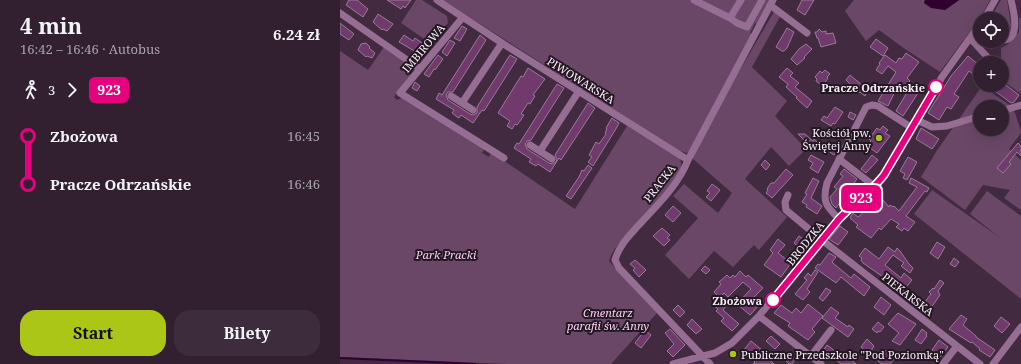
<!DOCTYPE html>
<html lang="pl">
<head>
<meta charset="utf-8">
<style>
	:root { --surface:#322030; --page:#3d2d3c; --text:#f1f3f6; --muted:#a8a3ab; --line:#4d3e4c; --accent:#abc616 }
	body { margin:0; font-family:"Noto Serif",serif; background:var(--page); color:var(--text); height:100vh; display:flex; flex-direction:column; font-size:15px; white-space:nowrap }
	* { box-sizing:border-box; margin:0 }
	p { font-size:13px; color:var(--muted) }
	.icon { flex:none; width:22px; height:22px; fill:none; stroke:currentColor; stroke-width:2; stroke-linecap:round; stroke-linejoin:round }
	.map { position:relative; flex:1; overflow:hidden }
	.sheet { display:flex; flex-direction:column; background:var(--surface); width:340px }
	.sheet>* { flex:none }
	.badge { padding:0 8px; border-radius:6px; font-size:14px; line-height:26px }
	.fabs { position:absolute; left:633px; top:12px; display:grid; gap:8px }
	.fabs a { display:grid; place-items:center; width:36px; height:36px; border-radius:50%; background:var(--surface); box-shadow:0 4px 16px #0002,0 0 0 1px var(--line); font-size:20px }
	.map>.badge { position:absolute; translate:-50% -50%; box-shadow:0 0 0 2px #fff }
	.legs { display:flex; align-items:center; gap:6px; height:44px; padding:0 20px; font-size:13px }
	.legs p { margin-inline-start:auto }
	.headline { display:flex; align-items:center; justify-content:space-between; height:68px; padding:0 20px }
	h1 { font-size:22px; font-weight:700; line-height:30px }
	.action { display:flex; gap:8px; margin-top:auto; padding:8px 20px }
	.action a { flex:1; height:46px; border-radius:16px; background:var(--accent); color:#111; font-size:16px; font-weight:700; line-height:46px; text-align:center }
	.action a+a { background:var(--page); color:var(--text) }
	ul { padding:0 20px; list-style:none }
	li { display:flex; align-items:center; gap:14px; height:48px; font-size:15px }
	li i { display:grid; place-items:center; width:6px; height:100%; margin:0 5px; background:currentColor }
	li i::after { content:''; width:10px; height:10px; margin:-5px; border:3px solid; border-radius:50%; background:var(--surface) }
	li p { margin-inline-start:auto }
	li:first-child i { background:linear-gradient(#0000 50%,currentColor 0) }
	li:last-child i { background:linear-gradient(currentColor 50%,#0000 0) }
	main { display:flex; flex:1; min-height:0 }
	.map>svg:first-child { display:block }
	.green { fill:#6a4767; fill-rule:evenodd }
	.water { fill:#30002f }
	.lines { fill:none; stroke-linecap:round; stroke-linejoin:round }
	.stream { stroke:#30002f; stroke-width:2 }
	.building { fill:#713a6d; stroke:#977c94 }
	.minor { stroke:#976e93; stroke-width:7 }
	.line-1-casing { stroke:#fff; stroke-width:9 }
	.line-1 { stroke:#e6007e; stroke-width:6 }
	.stop-1-dot { fill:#fff; stroke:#e6007e; stroke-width:2 }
	.poi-dot { fill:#abc616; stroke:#221821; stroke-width:1.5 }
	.labels { text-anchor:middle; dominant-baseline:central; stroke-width:4; stroke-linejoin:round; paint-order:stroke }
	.street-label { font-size:11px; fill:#fbecf9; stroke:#221821 }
	.stop-label { font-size:11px; font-weight:bold; fill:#fbecf9; stroke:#221821; text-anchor:end }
	.poi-label { font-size:11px; fill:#fbecf9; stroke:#221821; text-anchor:end }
	.park-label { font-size:11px; font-style:italic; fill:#fdccf8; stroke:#221821 }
</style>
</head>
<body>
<main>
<section class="sheet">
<div class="headline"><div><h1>4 min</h1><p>16:42 – 16:46 · Autobus</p></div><b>6.24 zł</b></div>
<div class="legs"><svg class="icon" aria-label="walk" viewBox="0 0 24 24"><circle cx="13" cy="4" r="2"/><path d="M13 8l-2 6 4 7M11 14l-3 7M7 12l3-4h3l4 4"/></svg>3<svg class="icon" aria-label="forward" viewBox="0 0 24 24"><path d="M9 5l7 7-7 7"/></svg><b class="badge" style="background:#e6007e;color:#fff">923</b></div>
<ul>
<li><i style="color:#e6007e"></i><b>Zbożowa</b><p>16:45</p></li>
<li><i style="color:#e6007e"></i><b>Pracze Odrzańskie</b><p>16:46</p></li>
</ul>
<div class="action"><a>Start</a><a>Bilety</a></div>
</section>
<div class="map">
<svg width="681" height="364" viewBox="0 0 681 364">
	<rect width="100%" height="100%" fill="#422b40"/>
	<path class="green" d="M76 0H82L107 16 108 23 90 43 61 23Z
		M103 0H430L417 24 415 23 410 33 412 35 350 151 347 153 337 150Z
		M514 0H585L584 3 605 10 619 0H650L640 18 600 72 565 49 539 30 526 41 505 11Z
		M661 0H667L671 25 670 33 662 36V19H650Z
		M435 10 442 13 412 67 447 101 435 116 466 149 449 166 431 147 405 179 447 217 419 250 414 245 393 267 374 251 349 279 325 255 358 218 333 196 344 184 378 213 392 193 352 158 386 94Z
		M679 18H681V94L662 80V63H659L661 59V48L668 44 679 32Z
		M44 47 70 65V77L54 97 57 100 64 97 145 148 142 153 149 157 151 152 235 209 287 126 340 158 342 169C328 189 312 206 296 224 287 235 273 247 269 261L317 313 271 364H168L0 357V51L28 70Z
		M642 86 671 106 675 113 681 131V133L669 149 681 160V210L664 198 670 190 643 185 625 210 581 177 596 152ZM640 107H662V129H640Z
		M592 190 659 237 630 214 647 191 681 216V299L574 214Z"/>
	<path class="water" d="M585 0H619L605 10 591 8 584 3Z"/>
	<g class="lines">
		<path class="stream" d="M0 358 135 364"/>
	</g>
	<path class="building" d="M9 0H17L28 9 23 17 6 5Z
		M47 0H71L65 8 63 6 61 9Z
		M462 0H474L465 15 457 10Z
		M38 14 53 24 47 31 43 29 42 30 33 22Z
		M0 23 14 34 9 40 0 34Z
		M122 26 127 29 120 41 114 38Z
		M447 28 454 32 447 48 444 51H442L436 47Z
		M479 29 482 32 486 31V34L493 33 496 43 481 47 478 38H477L475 32H477Z
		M64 35 73 41 75 38 82 43 76 52 59 42Z
		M140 35 146 40 113 92H108L106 95 108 100 130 114 133 115 137 113V107L170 55 177 59 144 111 142 110 133 123 121 115 119 118 116 116 112 113 114 110 96 99 99 93 102 95Z
		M536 39 548 48 543 56 530 47Z
		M110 40 115 43 107 56 102 52Z
		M26 43 30 47 29 48 35 53 32 58 27 56 26 57 18 50 21 44Z
		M466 44 472 49 464 57 465 58 457 65 451 59 459 49Z
		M566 53 579 62 567 78 570 81 568 83 580 90 563 116 556 111 569 89 559 83 548 106 538 101 556 72 548 66 542 74 536 70 540 64 539 63 545 55 556 63 559 58 562 59Z
		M98 55 103 59 95 70 94 69 89 77 84 74Z
		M628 56 640 66V80L629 71 614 94 619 97 611 109 607 107 599 120 588 113 611 76Z
		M188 68 205 79 193 95 195 96 190 104 188 103 181 114 184 115 180 121 177 125 175 124 172 129 167 126 170 121 158 113 181 76 183 77Z
		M447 68 453 73 450 76 459 83 455 87 472 101 467 108 456 98 457 97 446 87 448 84 439 77Z
		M485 70 490 74 487 77 488 78 484 84 482 83 481 85 476 81 477 79 475 77 480 71 482 73Z
		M510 75 528 90 525 96 520 92 519 93 506 80Z
		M75 82 80 86 77 91 72 88Z
		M662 82 679 95 674 102 671 103 647 85H662Z
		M217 84 224 88 191 140 187 141 185 144 187 149 209 163 212 164 216 162 217 159 215 155 248 103 255 108 221 160 219 158 210 172 198 164 196 166 189 162 191 159 174 148 177 143 179 144Z
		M495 107 503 112 495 124 493 123 491 126 481 120 484 116 487 118Z
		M510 112 516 115 513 120 508 117Z
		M272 118 279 123 277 127 253 166 248 162 252 157 249 155 256 142 259 144 266 134 265 133 267 129 266 128Z
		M543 126 548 130 545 133 550 136 537 153 530 148 529 143 531 141 529 139 537 128 540 130Z
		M581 128 599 139 592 149 576 139Z
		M458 134H465L473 141 474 139 480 145 475 151Z
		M488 142 498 149 494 155 484 148Z
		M678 143 681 146V156L677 152 669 162 671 164 663 173 657 168Z
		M471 155 484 162 478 173 470 168 473 163 468 160Z
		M532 155 538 160 526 173 521 169Z
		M568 157 577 162 567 180 563 178 565 174 560 171Z
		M425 160 430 165 426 170 421 165Z
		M248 165 252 168 231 199 226 196 239 177 242 170 244 171Z
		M446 169 453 175 432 198 426 193 428 190 427 189 431 183H434Z
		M504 169 517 179 496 208 492 204 490 197 497 189 494 187 503 176 500 174Z
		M473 178 479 181 471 198 482 206 477 214 466 207 467 205 462 202 467 194 465 193Z
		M571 178 589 188 587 192 585 191 566 216 575 222 568 231 564 228 562 231 556 227 559 224 551 219 541 230 539 228 531 238 516 227 518 225 510 218 513 213 518 217 529 208 524 203 537 193 549 207 550 205 553 207 554 206 559 211 577 187 569 183Z
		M372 184 380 190 371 201 366 197 370 193 367 191Z
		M333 206 341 213 333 222 325 215Z
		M500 226 508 232 498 245 489 239Z
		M322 228 330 235 327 238 330 240 324 246 313 236Z
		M459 236 466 241 461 248 454 243Z
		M438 239 445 245 438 253 451 263 441 277 424 265 433 253 430 250Z
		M597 242 605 247 598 259 590 253Z
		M548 247 555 252 557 248 560 251 569 264 573 268 570 273 561 266 564 263 553 255 545 265 561 278 564 273 572 280 562 292 558 288 557 289 545 280 546 279 523 263 521 260 522 258 519 256 525 248 539 259Z
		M489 253 496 257 492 262 494 264 511 278 514 274 530 287 524 296 501 277 496 283 475 268 478 264 480 265Z
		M614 258 619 262 615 267 610 264Z
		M295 260 306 270 299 277 293 270 295 268 290 264Z
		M365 266 370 270 366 274 361 270Z
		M475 270 478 272 467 289 470 292 463 300 455 294 467 280 464 278 468 273 471 276Z
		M400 271 406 277 408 275 423 288 414 297 421 303 410 315 397 304 411 289 403 282 388 297 384 293 380 298 374 292 381 284 379 282 387 275 390 278 393 275 395 277Z
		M600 280 604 283 598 291 600 295 588 312 581 307 591 294 589 292 593 288 594 289Z
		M486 288 491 291 483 301 479 298Z
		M541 297 551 305 544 315 534 307Z
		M378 299 386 306 383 310 399 324 392 331 381 321 384 318 376 311 378 309 373 305Z
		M468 304 483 316 472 329 475 332 468 340 448 326 450 323 434 313 441 305 452 313 456 308 461 313Z
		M338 305 345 312 340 317 333 310Z
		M491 307 499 313 495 318 508 327 509 325 514 329 508 337 482 318Z
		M558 313 576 324 560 345 552 341 559 333 548 324Z
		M621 315 627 319 623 325 636 336V337L655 350 650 357 639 350 640 349 632 342 631 343 609 329Z
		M661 317 670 324 662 333 654 326Z
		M352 319 362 329 356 334 347 325Z
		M538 322 544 327 540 332 538 331 537 333 532 329Z
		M330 329 345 345 333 357 327 351 334 344 325 333Z
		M582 329 587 333 586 335 587 336 581 344 575 340Z
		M305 330 311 335 301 348 295 343Z
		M431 336 440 344 435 349 426 341Z
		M527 339 534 346 529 354 521 347Z
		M599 340 608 347 600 357 592 350Z
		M411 341 433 359 431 361 434 364H413L415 362 403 351Z
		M487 345 495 351 496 349 506 356 516 364H501L494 358 493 360 482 352Z
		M546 350 555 358 550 364H542L538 361Z
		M448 352 455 360 452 364H449L443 358Z"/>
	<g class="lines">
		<path class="minor" d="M97 0 162 43 348 160
			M354 0 390 18 401 0
			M430 5 467 33
			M0 13 80 69
			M123 17 60 93 164 158
			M390 18 397 23 407 27 422 0
			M644 19 655 0
			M630 38 650 60
			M662 40C681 41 674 12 671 0
			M111 96 133 110
			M122 103 162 43
			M662 111 681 105
			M577 120 592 127 607 126 640 116
			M190 145 212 159
			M200 151 239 91
			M499 159 529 182 534 187
			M448 195 445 202 446 210 482 240 640 364
			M499 219C486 206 482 202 487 183L526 107 532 105 538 106 572 128
			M419 316 481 364
			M471 356 491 330
			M333 364 375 353 392 343 419 316 499 219C513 204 531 192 544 175L602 77 640 24
			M370 364 279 268 275 260C279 246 288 237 297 227 316 206 338 186 348 160L433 0
			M603 364 617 346
			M653 364 681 327"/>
	</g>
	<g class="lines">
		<defs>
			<path id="line-1" d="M433 300 499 219C513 204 531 192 544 175L596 87"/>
		</defs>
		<use href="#line-1" class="line-1-casing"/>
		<use href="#line-1" class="line-1"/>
	</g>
	<g class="stop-1-dot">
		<circle cx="596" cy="87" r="7"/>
		<circle cx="433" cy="300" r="7"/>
	</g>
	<g class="poi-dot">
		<circle cx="539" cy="138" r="4"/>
		<circle cx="393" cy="354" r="4"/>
	</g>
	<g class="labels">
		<g class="street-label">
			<text transform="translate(83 48) rotate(-50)">IMBIROWA</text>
			<text transform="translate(241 80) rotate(32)">PIWOWARSKA</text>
			<text transform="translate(319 183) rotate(-52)">PRACKA</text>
			<text transform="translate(465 243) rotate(-51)">BRODZKA</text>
			<text transform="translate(568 294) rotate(38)">PIEKARSKA</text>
		</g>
		<g class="stop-label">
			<text x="585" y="87">Pracze Odrzańskie</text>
			<text x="422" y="300">Zbożowa</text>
		</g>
		<g class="poi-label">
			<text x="531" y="132">Kościół pw.<tspan x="531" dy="13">Świętej Anny</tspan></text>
			<text x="401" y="354" text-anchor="start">Publiczne Przedszkole "Pod Poziomką"</text>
		</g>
		<g class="park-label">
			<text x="106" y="254">Park Pracki</text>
			<text x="268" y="312">Cmentarz<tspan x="268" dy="13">parafii św. Anny</tspan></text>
		</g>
	</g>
</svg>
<div class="fabs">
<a><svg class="icon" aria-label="locate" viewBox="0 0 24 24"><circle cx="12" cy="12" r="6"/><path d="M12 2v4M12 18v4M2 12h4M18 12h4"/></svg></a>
<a>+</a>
<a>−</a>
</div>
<b class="badge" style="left:521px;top:198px;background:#e6007e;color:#fff">923</b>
</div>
</main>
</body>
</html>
